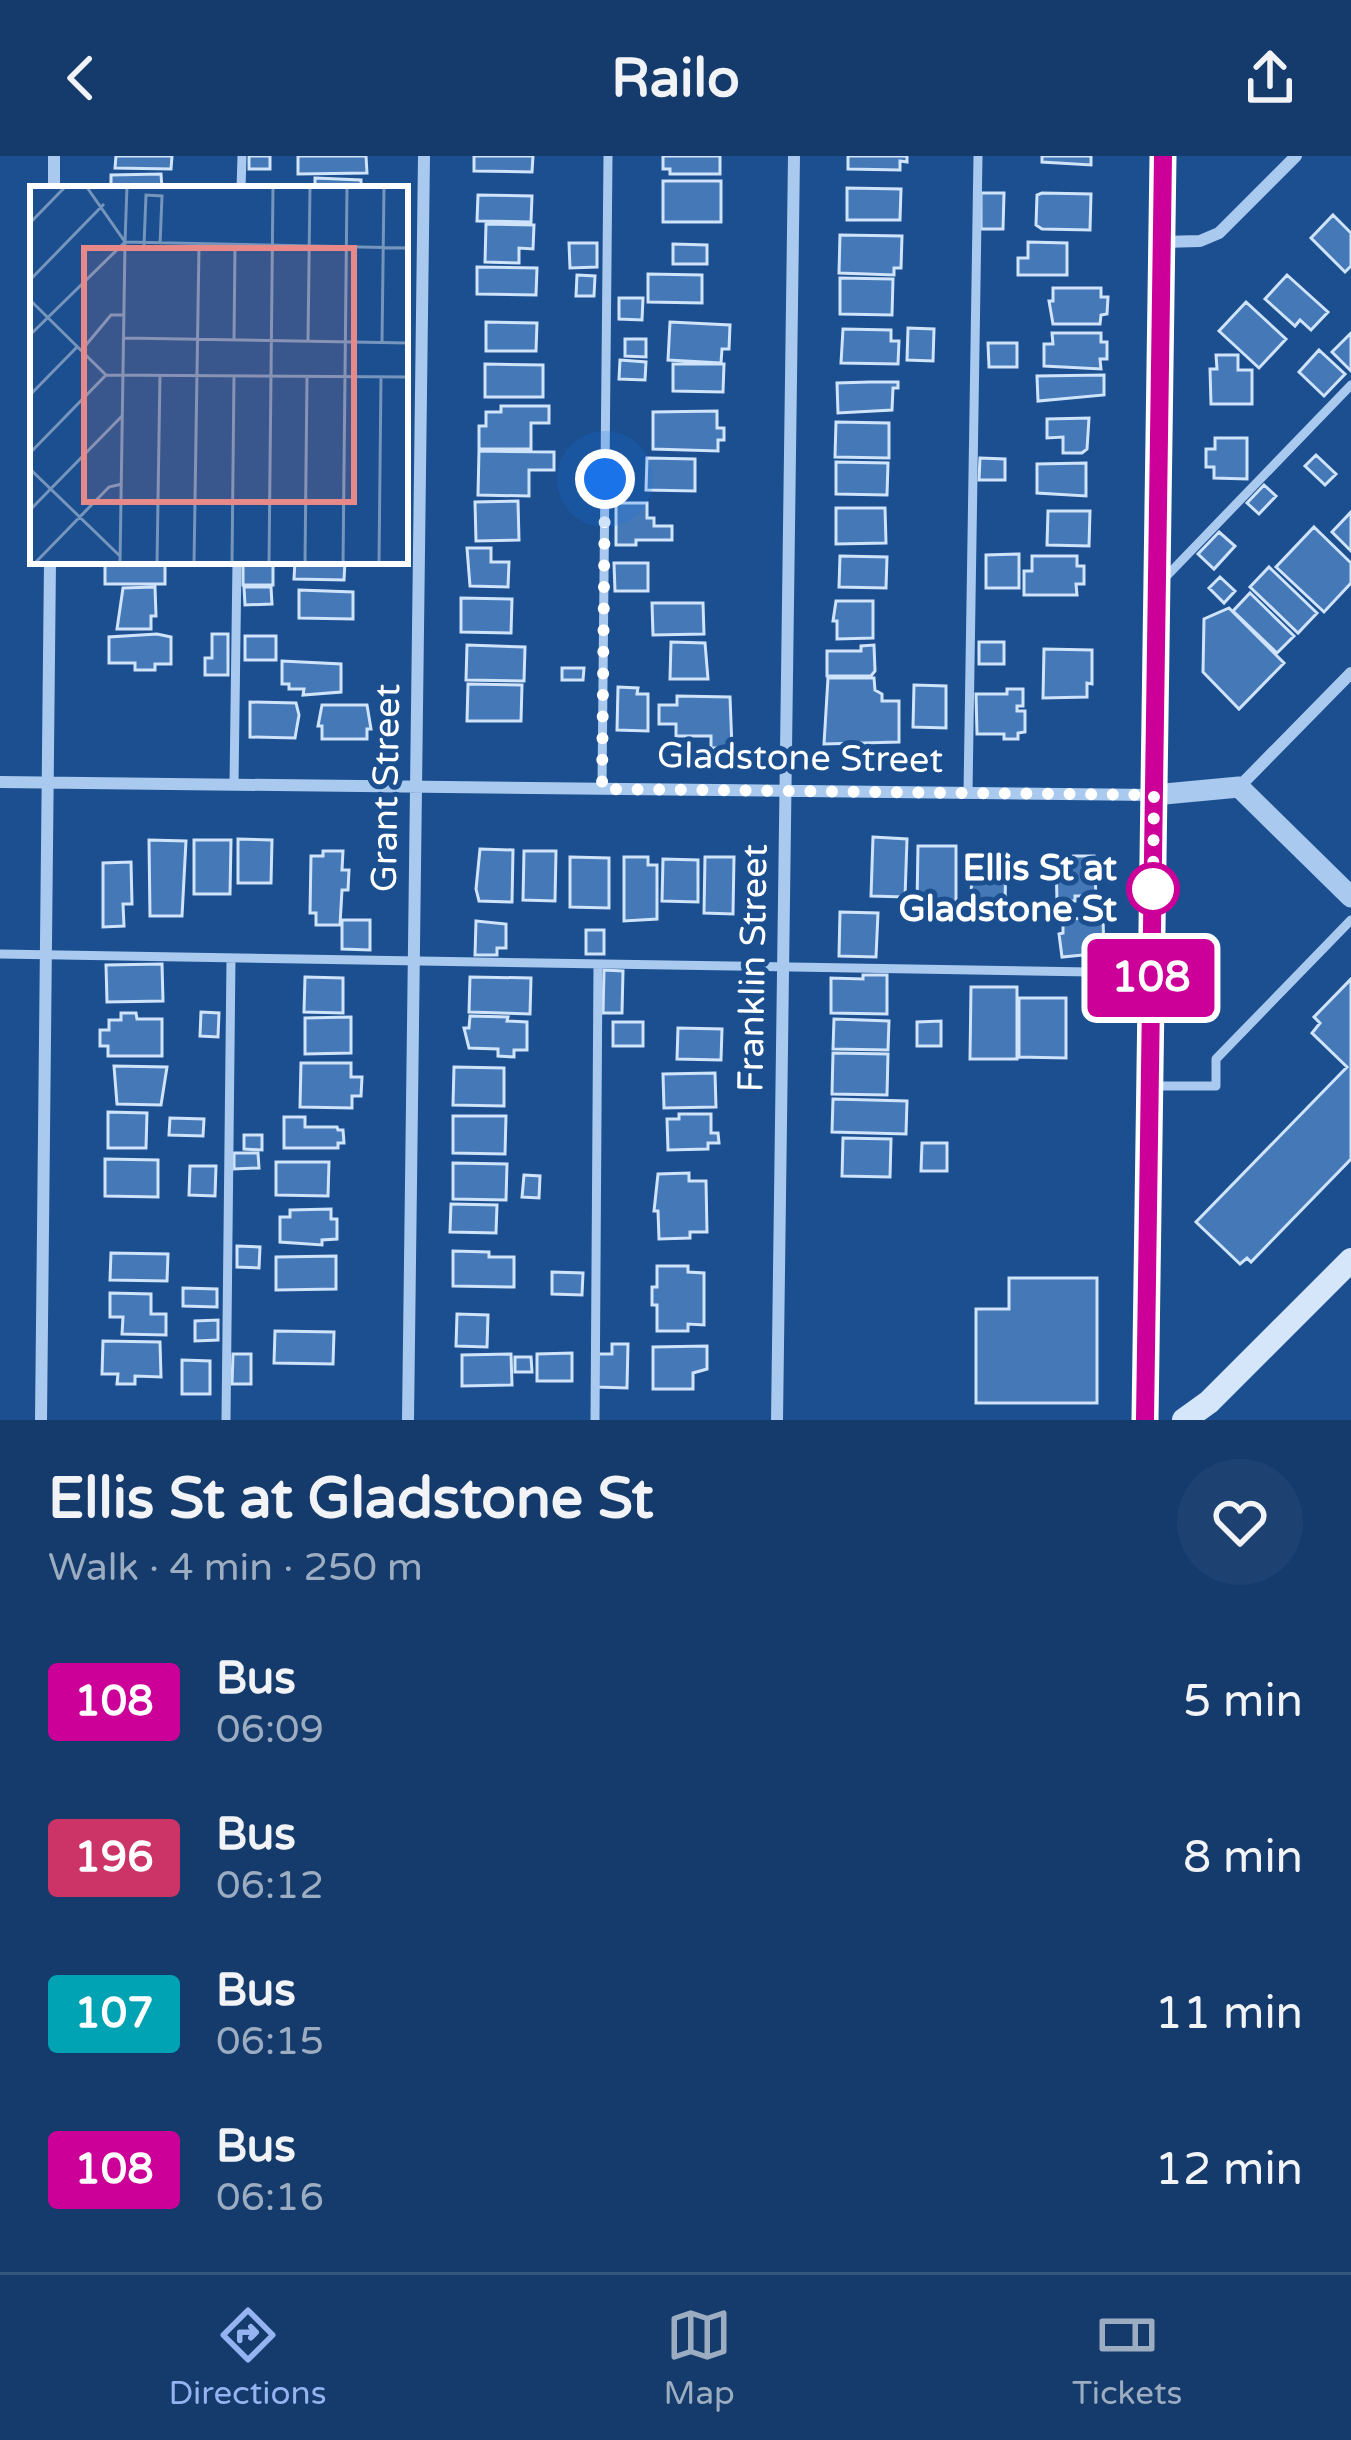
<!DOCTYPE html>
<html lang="en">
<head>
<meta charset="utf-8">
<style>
	:root { --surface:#143b6b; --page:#1d4271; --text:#f1f3f6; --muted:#9dadc1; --line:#33557e; --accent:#95b2f1 }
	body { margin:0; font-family:"Varela Round",sans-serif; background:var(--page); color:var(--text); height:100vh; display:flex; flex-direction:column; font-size:45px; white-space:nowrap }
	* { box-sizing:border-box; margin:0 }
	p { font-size:39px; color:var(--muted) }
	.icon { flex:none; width:66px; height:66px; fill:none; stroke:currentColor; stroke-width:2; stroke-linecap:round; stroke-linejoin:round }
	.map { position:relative; height:1264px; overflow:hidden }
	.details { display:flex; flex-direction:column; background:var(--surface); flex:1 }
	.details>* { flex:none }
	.badge { padding:0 24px; border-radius:9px; font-size:42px; line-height:78px }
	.you { position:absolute; width:60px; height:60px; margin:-30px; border:9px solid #fff; border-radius:50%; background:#1a73e8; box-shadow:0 0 0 18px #1a73e833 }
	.map>.badge { position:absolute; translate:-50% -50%; box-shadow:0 0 0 6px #fff }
	.round { display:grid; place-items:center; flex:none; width:126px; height:126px; border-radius:63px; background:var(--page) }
	.summary { display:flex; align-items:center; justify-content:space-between; height:204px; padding:0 48px }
	h1 { font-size:57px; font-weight:700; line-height:90px }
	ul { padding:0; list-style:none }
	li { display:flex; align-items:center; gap:36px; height:156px; padding:0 48px }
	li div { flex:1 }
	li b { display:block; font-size:45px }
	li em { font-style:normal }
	li .badge { min-width:132px; font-weight:700; text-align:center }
	header { display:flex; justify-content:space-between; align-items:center; height:156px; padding:0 48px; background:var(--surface); font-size:54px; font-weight:700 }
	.tabs { display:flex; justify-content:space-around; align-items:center; height:168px; border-top:3px solid var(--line); background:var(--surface); font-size:33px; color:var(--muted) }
	.tabs a { display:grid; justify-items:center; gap:6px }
	.tabs .active { color:var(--accent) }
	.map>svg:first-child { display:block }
	.building { fill:#4478b7; stroke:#cfe3fa; stroke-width:3 }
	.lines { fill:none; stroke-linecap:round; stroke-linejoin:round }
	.service { stroke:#a9c9ee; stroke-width:9 }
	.minor { stroke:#a9c9ee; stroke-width:12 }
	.tertiary { stroke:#a9c9ee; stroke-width:21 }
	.secondary { stroke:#d6e6fa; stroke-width:24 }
	.line-casing { stroke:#fff; stroke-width:27 }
	.line { stroke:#c09; stroke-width:18 }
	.walk { stroke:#fff; stroke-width:12; stroke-dasharray:0 21.6 }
	.stop-dot { fill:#fff; stroke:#c09; stroke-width:6 }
	.labels { text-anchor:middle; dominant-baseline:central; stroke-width:10; stroke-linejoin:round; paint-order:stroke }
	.street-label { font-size:36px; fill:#fff; stroke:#1b4f8f }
	.stop-label { font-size:36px; font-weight:bold; fill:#fff; stroke:#1b4f8f; text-anchor:end }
	.inset-road { fill:none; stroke:#7695bc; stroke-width:3 }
	.view { fill:#e88989; fill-opacity:0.15; stroke:#e88989; stroke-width:6 }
	.inset-edge { fill:none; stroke:#fff; stroke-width:6 }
</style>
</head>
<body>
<header><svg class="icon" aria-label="back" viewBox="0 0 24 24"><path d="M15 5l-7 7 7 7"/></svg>Railo<svg class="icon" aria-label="share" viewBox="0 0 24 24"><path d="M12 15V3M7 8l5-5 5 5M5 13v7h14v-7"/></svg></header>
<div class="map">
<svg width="1351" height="1264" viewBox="0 0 1351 1264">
	<rect width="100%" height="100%" fill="#1b4f8f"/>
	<path class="building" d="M116 0H172L171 13 115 12Z
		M249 0H270V13H249Z
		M298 0H366L367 17 298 18Z
		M474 0H533L532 16 474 15Z
		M663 0H720V18H670V13H663Z
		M848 0H907V6L900 5V14L848 13Z
		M1042 0H1091V9L1042 6Z
		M161 18 162 33H111V19Z
		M315 22 361 24V33H315Z
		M663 25H721V66H663Z
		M847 32 901 33 900 64H847Z
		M981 37H1004L1003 73H981Z
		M1042 37 1091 38 1090 74 1042 73 1036 69 1037 39Z
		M478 39 532 40 531 66 477 65Z
		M1333 59 1351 77V110L1345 116 1311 82Z
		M486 68 534 69 533 93 519 92V107L485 106Z
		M840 79 902 80 901 112H894V119L839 117Z
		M1028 86 1067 87V119H1018V102H1028Z
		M569 87H597V111L570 112Z
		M673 88 707 89V108H673Z
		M477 111 537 112 536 139 477 138Z
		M648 118 702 119V147L648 146Z
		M577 119 595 120 594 140H576Z
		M1287 119 1328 156 1311 174 1300 164 1295 170 1265 143Z
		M840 122 893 123 892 159 840 158Z
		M1053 132H1101V141H1108L1107 158 1101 159 1100 168H1053L1049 145H1053Z
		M619 142H643L642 164 619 163Z
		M1246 146 1286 183 1259 212 1219 175Z
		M486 166 537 167 536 195H486Z
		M670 166 730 169 729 193H722L721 207 668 204Z
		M908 172 934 173 933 205 907 204Z
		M843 173 891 174V185H899L898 208 841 207Z
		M1052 177H1101V186H1107V203H1100L1101 213 1044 210V188H1053Z
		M1351 177V215L1332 196Z
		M625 183H646V201L625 200Z
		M988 187H1017V211H989Z
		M1319 194 1345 218 1324 240 1299 216Z
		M1216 199H1238V214H1252V248H1211L1210 213H1217Z
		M620 204 646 206 645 224 619 223Z
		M485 208 543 209V241H485Z
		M673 208H724L723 236 673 235Z
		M1104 219V239L1038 245 1037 220Z
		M870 226H898V232H893L892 254 838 257 837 227Z
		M501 250H549V267H531V293H479V270H486V256H501Z
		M717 255V272H724V284H718V295L653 293V256Z
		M1089 262 1087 293 1082 297H1063V281L1047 282V263Z
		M836 266 889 267V302L835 301Z
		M1215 282H1247V323L1214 322V311H1206V293H1215Z
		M479 295 554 296V314H529V340L478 339Z
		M1316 299 1336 318 1325 329 1305 310Z
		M647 302 695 303V335L646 334Z
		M980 302 1005 303V324H979Z
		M836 306 888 307 887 339 836 338Z
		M1086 307V340L1037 337V308Z
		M1264 329 1276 340 1259 358 1247 347Z
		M518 345 519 384 476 385 475 346Z
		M616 347H647V362H654V370H672V384H636V389H616Z
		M836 352H885L886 387 836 388Z
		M1048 355H1090L1089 390 1047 389Z
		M1351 356V395L1332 376Z
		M1314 371 1351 407V427L1324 456 1276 411Z
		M1219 376 1235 390 1214 413 1198 398Z
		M467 392H491V406H509L508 431 470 430Z
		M1019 398V432H986V399Z
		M840 400 887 401 886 432 839 431Z
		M1032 400H1077V410H1084V428H1076L1077 439H1024V415H1032Z
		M111 405H165V428H105V407Z
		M295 405H345L344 424 294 423Z
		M614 407H648V435H615Z
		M273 408V429H243V409Z
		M1269 411 1317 457 1298 477 1250 431Z
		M1220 421 1235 435 1224 447 1209 432Z
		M155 431 156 460H151V473H117L123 432Z
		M244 431H271L272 448 245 449Z
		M299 434 353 436V463L299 462Z
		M1250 437 1294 480 1277 497 1233 455Z
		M461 442 512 443 511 477 461 476Z
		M836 445H873V482L837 483V465H833Z
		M652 447H703L704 478 653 479Z
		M1229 452 1284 507 1239 553 1203 516 1204 463Z
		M157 478 171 481V508H155V514H135V507H109V481Z
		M212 478H228V519H205V502H212Z
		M245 480H276V504H245Z
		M671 486 705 487 708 523H670Z
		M979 486H1004V508H979Z
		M467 489 525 491 524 525 466 524Z
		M874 489 875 515 871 520H827V495H861V490Z
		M1044 493 1092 494V528L1087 527V541L1043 542Z
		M282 505 341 508V536L303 539 304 533H289V528H282Z
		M562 512H584L583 524H562Z
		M828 522H874L875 534 882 538V545H899V586L824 588Z
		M468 528 522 529 521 565H467Z
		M914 529 946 530V572L913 571Z
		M618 531 638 532 637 538H648V575L617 574Z
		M1007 533H1023V550H1017V555H1025V576L1018 577V583H1004V578H977L976 538H1007Z
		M677 540 730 541 732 592H711V580H676V568H659V549H677Z
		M250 546 296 547 299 559 295 582 250 581Z
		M322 549H367L371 573H367V583H322V570H318Z
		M873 681 907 683 905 741 871 740Z
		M238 683 272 684 271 727H238Z
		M149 684 186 685 182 760H150Z
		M194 684H231L230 738H194Z
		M918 690H956V748H917Z
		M480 693 513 694 512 746 479 745 476 733Z
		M323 695H343L342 714H349L348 734H342L340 769H316V757H310L311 700H323Z
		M524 695H556L555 745 523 744Z
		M994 696H1006L1005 751H971L972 698Z
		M1066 700H1094L1096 740H1075V745H1057L1056 706 1066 704Z
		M570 701 609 702V752L570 751Z
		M624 701H648V709H657V763L624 765Z
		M705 701H734L733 758 704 757Z
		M663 703 698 704V746L662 745Z
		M131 706 132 748H123L124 770 103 771V707Z
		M840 756 878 757 876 801 839 800Z
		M1103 762 1104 797 1062 801 1059 778 1063 777V763Z
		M342 764H370V794L342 793Z
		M476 765 506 768V792H497V799H475Z
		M586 774H604V798H586Z
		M162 808 163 845 107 846 106 809Z
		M604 814 623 815 622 857H603Z
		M863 819H887V858L831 857V822L863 823Z
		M305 821 343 822V857L304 856Z
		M470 821 531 822 530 858 469 856Z
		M1351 823V1003L1251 1106 1247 1102 1240 1108 1196 1066 1347 911 1312 877 1320 867 1314 861Z
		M971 831H1017V903H970Z
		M1019 842H1066V902L1019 901Z
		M201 856 219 857 218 881 200 880Z
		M121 857H136L137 863H162V900H108V890H100V874H109V864H121Z
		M470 860 508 861 507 865 527 866V894H514V901L498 900V893L469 892 464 872H469Z
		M351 861V897L305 898V862Z
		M834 863 889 865 888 894 833 893Z
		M941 865V890H917V866Z
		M613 866H643V890H613Z
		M678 872 722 873 721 904 677 903Z
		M833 897 888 898 887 939 832 938Z
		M301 907H351V921H362L361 940H352V952L300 951Z
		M114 910 167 911 161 949 117 948Z
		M454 911 504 912V950L453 949Z
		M715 917 716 951 664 952 663 918Z
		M833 943 907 945 906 978 832 976Z
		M108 956 147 957 146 992H108Z
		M679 958H711V977H718L719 987H708V993L668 994 667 963H679Z
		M453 960H506L505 998 453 997Z
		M284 961H305V971H337L338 974H343L344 987H338V992H284Z
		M170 962 204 963 203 980 169 979Z
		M244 979H262V994L244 993Z
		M843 982 891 983 890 1021 842 1020Z
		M922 987H947V1015H921Z
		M234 997H258L259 1012 234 1013Z
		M105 1003 158 1004V1041L105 1040Z
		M276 1006H329L328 1040 276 1039Z
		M453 1007 507 1008 506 1044 453 1043Z
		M190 1010H216L215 1040 189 1039Z
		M689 1017V1025H706L707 1076H690V1082L659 1083 658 1055H654L658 1018Z
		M524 1019 540 1020 539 1042 522 1041Z
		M451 1048 497 1049 496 1077 450 1076Z
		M331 1053V1063H337V1083L322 1084V1089L280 1086V1061H290V1054Z
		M237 1090 260 1091 259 1112 237 1111Z
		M453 1095 489 1096V1101H514V1131L453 1130Z
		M111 1097 168 1098 167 1125 110 1124Z
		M336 1100V1133L276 1134V1101Z
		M657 1110H688V1116L704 1117V1169L688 1168V1175H657V1149H652V1131H657Z
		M552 1116 583 1117 582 1139 552 1138Z
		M1009 1122H1097V1247H976V1153H1009Z
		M183 1132 217 1133V1151L183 1150Z
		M110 1137 151 1138V1158H166V1179L122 1178 123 1161H110Z
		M457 1158 488 1159 487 1191 456 1190Z
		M218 1164V1184L195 1185V1165Z
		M275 1175 334 1176 333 1208 274 1207Z
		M103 1185 160 1186 161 1221 135 1220V1228H117L118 1218H102Z
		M612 1188H628L627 1232 597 1231 598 1198H612Z
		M707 1190V1213L693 1217V1233H653V1191Z
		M572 1197V1225H537V1198Z
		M233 1198H251V1228H232Z
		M511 1198 512 1229 462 1230V1199Z
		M515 1201H531L532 1216H515Z
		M182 1204 210 1205V1238H182Z"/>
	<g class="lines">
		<path class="service" d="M241 33 242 0
			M1159 428 1351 229
			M234 629 237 405
			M602 633 608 0
			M968 637 978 0
			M0 798 1151 817
			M1150 930H1216V903L1351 764
			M226 1264 231 802
			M595 1264 598 808"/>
		<path class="minor" d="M54 33V0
			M1162 86 1200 85 1219 77 1296 0
			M0 626 1154 639
			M1239 631 1351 517
			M41 1264 50 405
			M408 1264 424 0
			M777 1264 794 0"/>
		<path class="tertiary" d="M1154 639 1239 631 1351 741
			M1145 1264 1163 0"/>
		<path class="secondary" d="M1184 1264 1209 1246 1351 1104"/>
	</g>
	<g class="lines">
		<defs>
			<path id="line" d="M1145 1264 1163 0"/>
		</defs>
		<use href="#line" class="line-casing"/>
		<use href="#line" class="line"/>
		<path class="walk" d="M605 323 602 633 1154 639 1153 733"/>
	</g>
	<circle class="stop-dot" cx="1153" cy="733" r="24"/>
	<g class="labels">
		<g class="street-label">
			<text transform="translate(800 602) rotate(1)">Gladstone Street</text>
			<text transform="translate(386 632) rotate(-89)">Grant Street</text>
			<text transform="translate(753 812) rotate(-89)">Franklin Street</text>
		</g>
		<g class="stop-label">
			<text x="1117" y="712">Ellis St at<tspan x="1117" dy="41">Gladstone St</tspan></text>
		</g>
	</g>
	<g transform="translate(30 30)">
		<rect width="378" height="378" fill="#1b4f8f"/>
		<path class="inset-road" d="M56 0 95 56 90 378M0 37 36 0M95 56 378 62M114 59 116 9 132 10 130 59M0 94 74 18M0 114 76 189M0 149 95 56 97 0M94 152 378 157M204 154 205 60M278 155 280 0M352 156 354 0M51 165 81 129H94M76 189 378 191M0 209 47 161M0 267 76 189M0 283 91 371M0 324 93 229M4 378 79 301 92 298M127 378 130 188M164 378 169 60M202 378 204 189M239 378 243 0M275 378 277 190M313 378 317 0M349 378 351 190"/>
		<path class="view" d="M54 62H324V316H54Z"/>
		<rect width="378" height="378" class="inset-edge"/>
	</g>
</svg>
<div class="you" style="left:605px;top:323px"></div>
<b class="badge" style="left:1151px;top:822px;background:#c09;color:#fff">108</b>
</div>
<section class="details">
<div class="summary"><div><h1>Ellis St at Gladstone St</h1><p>Walk · 4 min · 250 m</p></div><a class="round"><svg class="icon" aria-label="heart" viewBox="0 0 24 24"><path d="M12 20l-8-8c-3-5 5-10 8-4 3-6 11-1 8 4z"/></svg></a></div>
<ul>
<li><span class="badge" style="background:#c09;color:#fff">108</span><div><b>Bus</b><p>06:09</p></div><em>5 min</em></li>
<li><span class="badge" style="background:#c36;color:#fff">196</span><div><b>Bus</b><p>06:12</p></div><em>8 min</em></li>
<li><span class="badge" style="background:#00a3b4;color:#fff">107</span><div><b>Bus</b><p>06:15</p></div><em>11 min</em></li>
<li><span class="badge" style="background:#c09;color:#fff">108</span><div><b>Bus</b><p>06:16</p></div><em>12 min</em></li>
</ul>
</section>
<nav class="tabs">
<a class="active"><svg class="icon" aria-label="directions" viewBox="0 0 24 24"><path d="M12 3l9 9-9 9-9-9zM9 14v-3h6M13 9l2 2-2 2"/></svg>Directions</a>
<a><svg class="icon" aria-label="map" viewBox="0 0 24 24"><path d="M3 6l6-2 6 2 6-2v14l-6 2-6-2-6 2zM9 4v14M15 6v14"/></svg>Map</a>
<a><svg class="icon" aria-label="tickets" viewBox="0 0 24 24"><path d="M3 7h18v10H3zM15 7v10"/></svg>Tickets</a>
</nav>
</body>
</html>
